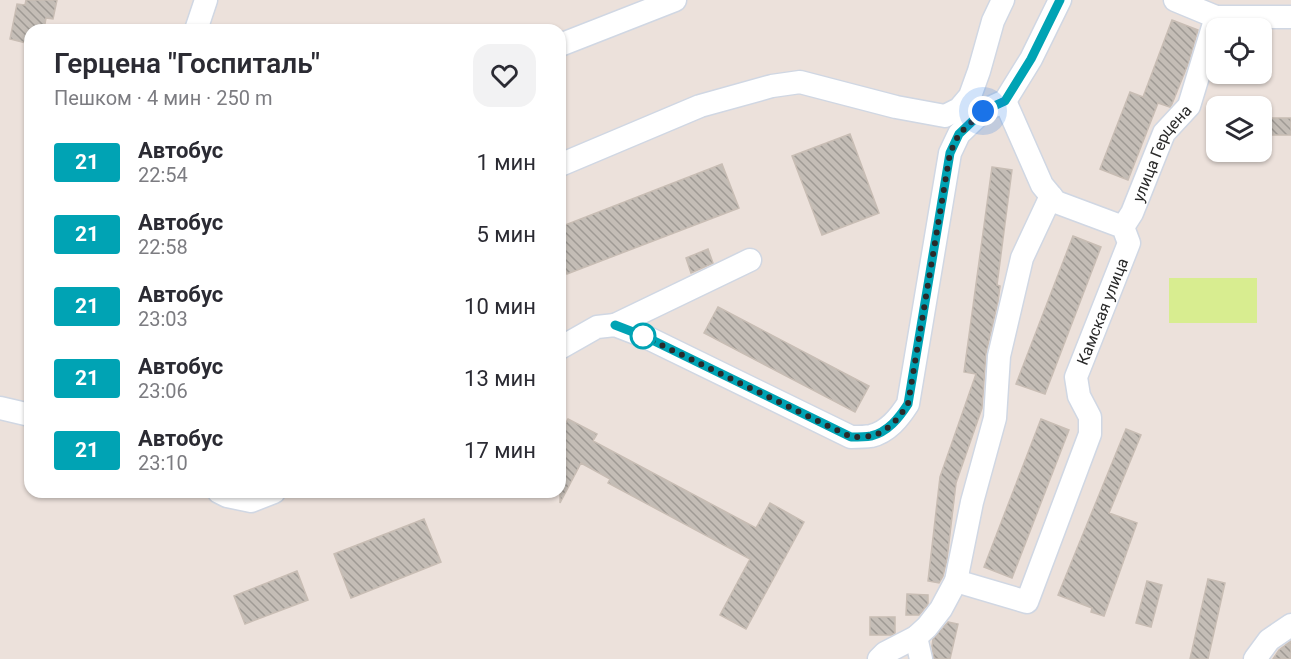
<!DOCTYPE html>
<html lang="ru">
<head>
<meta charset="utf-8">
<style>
	:root { --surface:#fff; --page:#f2f2f3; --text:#2b2b33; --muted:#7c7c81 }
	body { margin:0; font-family:Roboto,sans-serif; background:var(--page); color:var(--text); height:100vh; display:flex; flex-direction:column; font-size:22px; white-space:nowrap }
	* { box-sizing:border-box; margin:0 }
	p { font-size:20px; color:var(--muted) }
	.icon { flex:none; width:33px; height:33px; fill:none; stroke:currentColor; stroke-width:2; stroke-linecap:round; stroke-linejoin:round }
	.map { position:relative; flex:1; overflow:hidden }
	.details { position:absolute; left:24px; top:24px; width:542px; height:474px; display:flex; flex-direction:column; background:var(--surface); border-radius:18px; box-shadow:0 2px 4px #0004 }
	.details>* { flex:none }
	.badge { padding:0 12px; border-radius:4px; font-size:21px; line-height:39px }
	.controls { position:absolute; left:1206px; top:18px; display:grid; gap:12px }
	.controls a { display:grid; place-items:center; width:66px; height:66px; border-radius:12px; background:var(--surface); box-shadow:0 2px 4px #0004; font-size:30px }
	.you { position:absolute; width:30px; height:30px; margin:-15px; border:4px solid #fff; border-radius:50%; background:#1a73e8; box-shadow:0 0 0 9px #1a73e833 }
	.map>.badge { position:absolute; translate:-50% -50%; box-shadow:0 0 0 3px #fff }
	.round { display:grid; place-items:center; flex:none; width:63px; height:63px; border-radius:18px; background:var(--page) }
	.overview { display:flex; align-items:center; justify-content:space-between; height:102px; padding:0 30px }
	h1 { font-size:28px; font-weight:600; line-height:45px }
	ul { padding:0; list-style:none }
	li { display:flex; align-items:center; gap:18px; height:72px; padding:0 30px }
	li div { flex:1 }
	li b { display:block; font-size:22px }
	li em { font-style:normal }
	li .badge { min-width:66px; font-weight:700; text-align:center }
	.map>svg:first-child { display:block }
	.pitch { fill:#d8ed90 }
	.building { fill:url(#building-back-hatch); stroke:#c8bdb4; stroke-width:1.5 }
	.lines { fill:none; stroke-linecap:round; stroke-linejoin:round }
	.minor-casing { stroke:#d0d7e3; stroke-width:25 }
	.minor { stroke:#fff; stroke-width:22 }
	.line-casing { stroke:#fff; stroke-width:14 }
	.line { stroke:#00a3b4; stroke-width:9 }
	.walk { stroke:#2a2a2a; stroke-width:6; stroke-dasharray:0 10.8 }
	.stop-dot { fill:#fff; stroke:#00a3b4; stroke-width:3 }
	.labels { text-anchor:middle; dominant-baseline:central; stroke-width:4.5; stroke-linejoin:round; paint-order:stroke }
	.street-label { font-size:16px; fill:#2a2a2a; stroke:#fff }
</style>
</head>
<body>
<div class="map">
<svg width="1291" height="659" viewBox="0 0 1291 659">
	<defs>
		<pattern id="building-back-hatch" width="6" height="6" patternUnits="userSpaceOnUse" patternTransform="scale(1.5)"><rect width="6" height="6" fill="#c4bdb6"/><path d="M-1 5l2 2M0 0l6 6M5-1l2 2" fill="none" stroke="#9f9a94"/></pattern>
	</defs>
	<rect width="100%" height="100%" fill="#ece1db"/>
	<path class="pitch" d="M1169 278H1257V323H1169Z"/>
	<path class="building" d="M26 0H57L53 19 46 18 44 30H30V44L10 39 17 4 25 5Z
		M1172 20 1198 30 1188 64 1172 104 1170 107 1158 103 1128 180 1100 169 1130 92 1143 97Z
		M1262 118H1291V135H1262Z
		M850 134 879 213 822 235 792 156Z
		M722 164 739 208 567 274 560 255V227Z
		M992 167 1012 170 997 285 1000 286 998 301 986 353 982 408 956 483 947 559 943 576 939 583 928 581 940 477 976 374 964 372Z
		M1073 236 1101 247 1045 394 1016 384Z
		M708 249 713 263 691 273 686 258Z
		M718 307 869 386 855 412 704 333Z
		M568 419 597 434 593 441 756 528 770 503 804 522 746 629 720 615 750 559 608 483 610 479 581 463 560 503V434Z
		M1041 419 1069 430 1012 578 984 567Z
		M1126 429 1141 435 1109 513 1137 523 1104 616 1091 612 1092 608 1058 595Z
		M424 519 441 562 351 598 334 554Z
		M297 571 308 600 245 624 234 596Z
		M1208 579 1225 583 1208 659H1190Z
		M1147 581 1162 585 1151 627 1136 623Z
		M907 594 928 595V604L919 615H906Z
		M870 617H895V633L891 635H870Z
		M948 622 958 624 950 659H934L932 646 933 639Z
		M1291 641V659H1273L1279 650Z"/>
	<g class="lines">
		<defs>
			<g id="minor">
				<path d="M1216 17H1291"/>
				<path d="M196 30 206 0"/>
				<path d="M560 45 675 0"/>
				<path d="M560 165 700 106 772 86 800 82 896 107 945 116 959 109 970 96 979 71 993 21 1003 0"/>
				<path id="s1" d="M1123 227 1132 213 1164 133 1189 106 1216 17 1175 0"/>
				<path d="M615 325 750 260"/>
				<path d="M560 348 597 327 615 325 646 337 851 437C857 437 865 437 871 436 888 432 899 418 908 404L950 153 959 134 983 111 1005 101 1031 59 1060 0"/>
				<path d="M0 408 30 415"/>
				<path d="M219 492 227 496 251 501 274 492"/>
				<path id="s2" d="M956 581 1027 602 1090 434V417L1079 396 1076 377 1129 243 1123 227 1056 202 1042 185 1005 101"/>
				<path d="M916 637 921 659"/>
				<path d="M879 659 885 653 916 637 927 627 941 609 956 581 972 502 995 418 999 356 1022 258 1051 196"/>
				<path d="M1255 659 1269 640 1291 625"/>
			</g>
		</defs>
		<use href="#minor" class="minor-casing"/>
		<use href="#minor" class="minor"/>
	</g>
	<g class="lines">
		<defs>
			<path id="line" d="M615 325 646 337 851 437C857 437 865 437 871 436 888 432 899 418 908 404L950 153 959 134 983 111 1005 101 1031 59 1060 0"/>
		</defs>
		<use href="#line" class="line-casing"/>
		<use href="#line" class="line"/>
		<path class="walk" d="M643 336 851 437C857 437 865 437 871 436 888 432 899 418 908 404L950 153 959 134 983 111"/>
	</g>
	<circle class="stop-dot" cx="643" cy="336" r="12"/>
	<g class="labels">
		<g class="street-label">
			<text stroke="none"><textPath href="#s1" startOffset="84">улица Герцена</textPath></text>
			<text stroke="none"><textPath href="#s2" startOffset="384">Камская улица</textPath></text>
		</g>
	</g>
</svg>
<div class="controls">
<a><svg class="icon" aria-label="locate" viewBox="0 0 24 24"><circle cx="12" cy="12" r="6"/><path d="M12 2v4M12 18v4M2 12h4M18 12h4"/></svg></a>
<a><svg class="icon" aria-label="layers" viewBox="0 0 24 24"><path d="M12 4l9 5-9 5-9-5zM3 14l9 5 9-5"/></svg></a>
</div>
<div class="you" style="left:983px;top:111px"></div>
<section class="details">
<div class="overview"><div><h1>Герцена &quot;Госпиталь&quot;</h1><p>Пешком · 4 мин · 250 m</p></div><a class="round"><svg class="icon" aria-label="heart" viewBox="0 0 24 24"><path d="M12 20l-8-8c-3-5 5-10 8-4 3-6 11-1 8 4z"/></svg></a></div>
<ul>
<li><span class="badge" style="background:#00a3b4;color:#fff">21</span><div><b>Автобус</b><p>22:54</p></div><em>1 мин</em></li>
<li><span class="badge" style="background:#00a3b4;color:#fff">21</span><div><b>Автобус</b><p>22:58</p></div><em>5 мин</em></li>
<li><span class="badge" style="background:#00a3b4;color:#fff">21</span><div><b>Автобус</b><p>23:03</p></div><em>10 мин</em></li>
<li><span class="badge" style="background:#00a3b4;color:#fff">21</span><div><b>Автобус</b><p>23:06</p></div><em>13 мин</em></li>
<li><span class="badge" style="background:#00a3b4;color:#fff">21</span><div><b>Автобус</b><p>23:10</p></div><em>17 мин</em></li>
</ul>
</section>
</div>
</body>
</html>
